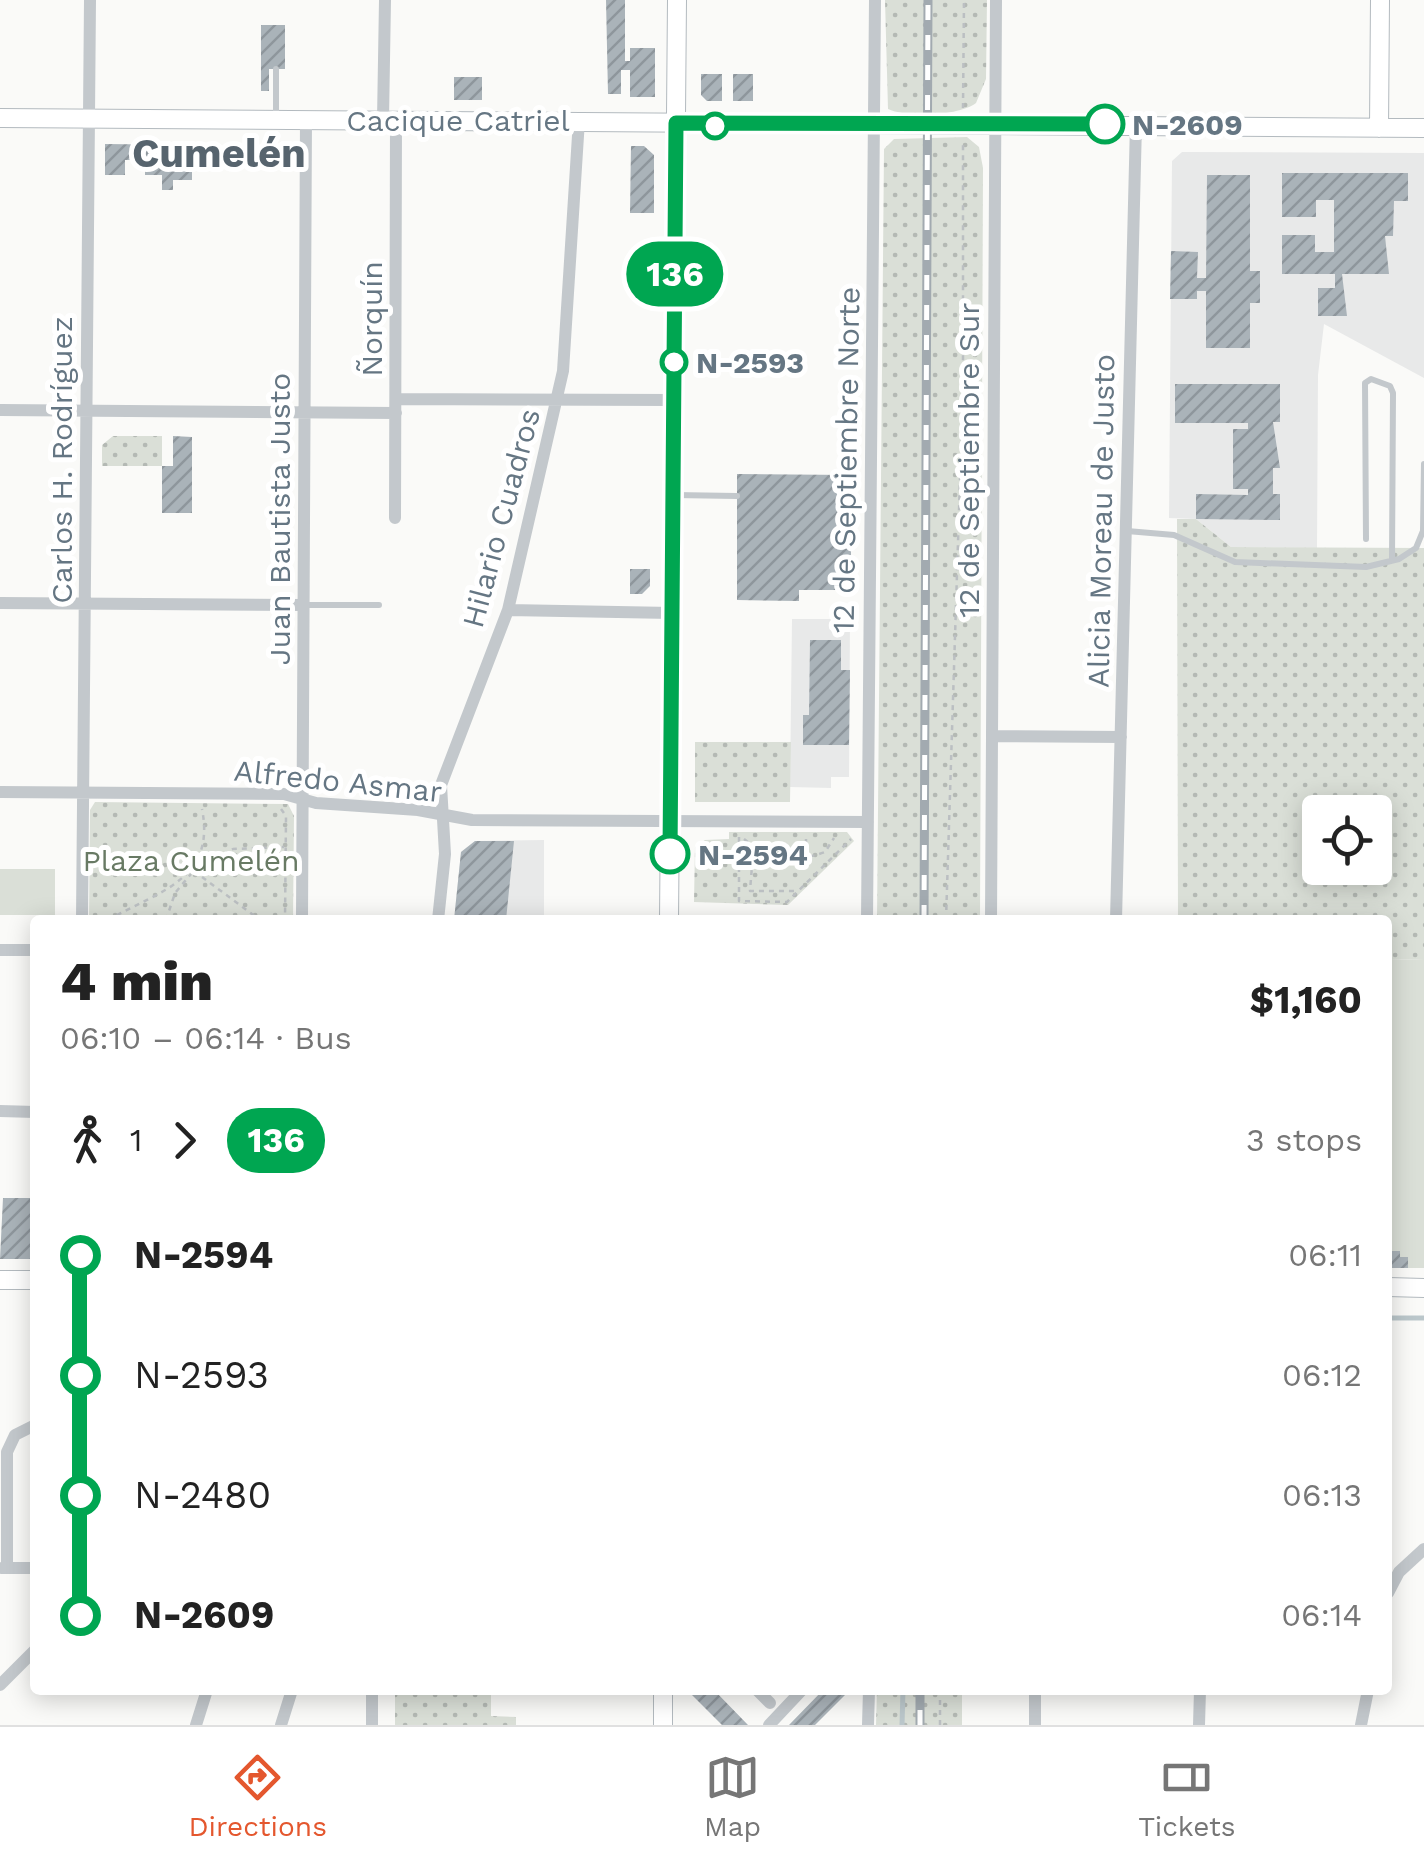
<!DOCTYPE html>
<html lang="en">
<head>
<meta charset="utf-8">
<style>
	:root { --surface:#fff; --page:#f6f6f6; --text:#222; --muted:#767676; --line:#e0e0e0; --accent:#e4572e }
	body { margin:0; font-family:"Work Sans",sans-serif; background:var(--page); color:var(--text); height:100vh; display:flex; flex-direction:column; font-size:38px; white-space:nowrap }
	* { box-sizing:border-box; margin:0 }
	p { font-size:32px; color:var(--muted) }
	.icon { flex:none; width:55px; height:55px; fill:none; stroke:currentColor; stroke-width:2; stroke-linecap:round; stroke-linejoin:round }
	.map { position:relative; flex:1; overflow:hidden }
	.side { position:absolute; left:30px; top:915px; width:1362px; height:780px; display:flex; flex-direction:column; background:var(--surface); border-radius:10px; box-shadow:0 5px 25px #0003 }
	.side>* { flex:none }
	.badge { padding:0 20px; border-radius:32px; font-size:35px; line-height:65px }
	.buttons { position:absolute; left:1302px; top:795px; display:grid; gap:20px }
	.buttons a { display:grid; place-items:center; width:90px; height:90px; border-radius:10px; background:var(--surface); box-shadow:0 5px 25px #0003; font-size:50px }
	.map>.badge { position:absolute; translate:-50% -50%; box-shadow:0 0 0 5px #fff }
	.legs { display:flex; align-items:center; gap:15px; height:110px; padding:0 30px; font-size:32px }
	.legs p { margin-inline-start:auto }
	.overview { display:flex; align-items:center; justify-content:space-between; height:170px; padding:0 30px }
	h1 { font-size:55px; font-weight:800; line-height:75px }
	ul { padding:0 30px; list-style:none }
	li { display:flex; align-items:center; gap:35px; height:120px; font-size:38px }
	li i { display:grid; place-items:center; width:15px; height:100%; margin:0 12px; background:currentColor }
	li i::after { content:''; width:25px; height:25px; margin:-12px; border:8px solid; border-radius:50%; background:var(--surface) }
	li p { margin-inline-start:auto }
	li:first-child i { background:linear-gradient(#0000 50%,currentColor 0) }
	li:last-child i { background:linear-gradient(currentColor 50%,#0000 0) }
	.menu { display:flex; justify-content:space-around; align-items:center; height:140px; border-top:2px solid var(--line); background:var(--surface); font-size:28px; color:var(--muted) }
	.menu a { display:grid; justify-items:center; gap:5px }
	.menu .on { color:var(--accent) }
	.map>svg:first-child { display:block }
	.built { fill:#e8e9e9 }
	.grass { fill:url(#grass-dots); fill-rule:evenodd }
	.pitch { fill:#dadfd7 }
	.lines { fill:none; stroke-linecap:round; stroke-linejoin:round }
	.stream { stroke:#bbc7cb; stroke-width:5 }
	.building { fill:url(#building-hatch) }
	.secondary-casing { stroke:#b3babf; stroke-width:20 }
	.path { stroke:#bbbfc2; stroke-width:2.5; stroke-dasharray:5 5; stroke-linecap:butt }
	.lane { stroke:#c3c8cc; stroke-width:6 }
	.street { stroke:#c3c8cc; stroke-width:12 }
	.secondary { stroke:#fff; stroke-width:18 }
	.rail-casing { stroke:#a2aab0; stroke-width:9 }
	.rail { stroke:#fff; stroke-width:5; stroke-dasharray:15; stroke-linecap:butt }
	.line-1-casing { stroke:#fff; stroke-width:22 }
	.line-1 { stroke:#00a651; stroke-width:15 }
	.stop-1-dot { fill:#fff; stroke:#00a651; stroke-width:5 }
	.labels { text-anchor:middle; dominant-baseline:central; stroke-width:10; stroke-linejoin:round; paint-order:stroke }
	.street-label { font-size:30px; fill:#657683; stroke:#fff }
	.stop-label { font-size:30px; font-weight:bold; fill:#657683; stroke:#fff; text-anchor:start }
	.park-label { font-size:30px; fill:#687a64; stroke:#fff }
	.district-label { font-size:40px; font-weight:bold; fill:#57646e; stroke:#fff }
</style>
</head>
<body>
<div class="map">
<svg width="1424" height="1725" viewBox="0 0 1424 1725">
	<defs>
		<pattern id="grass-dots" width="8" height="8" patternUnits="userSpaceOnUse" patternTransform="scale(2.5)"><rect width="8" height="8" fill="#dadfd7"/><path d="M2 2h.1M6 6h.1" fill="none" stroke="#b4b9b4" stroke-width="1.8" stroke-linecap="round"/></pattern>
		<pattern id="building-hatch" width="6" height="6" patternUnits="userSpaceOnUse" patternTransform="scale(2.5)"><rect width="6" height="6" fill="#aab3b9"/><path d="M-1 1l2-2M0 6l6-6M5 7l2-2" fill="none" stroke="#8e969c"/></pattern>
	</defs>
	<rect width="100%" height="100%" fill="#fafaf8"/>
	<path class="built" d="M1182 152 1424 153V378L1324 324 1318 375 1317 548 1231 547 1196 519 1169 518 1172 161Z
		M792 619H850L849 777H831V788L790 787Z
		M544 840V920H454L461 852 475 841Z"/>
	<path class="grass" d="M885 0H987L986 79 976 103C959 116 907 118 888 109Z
		M967 137 979 147 983 168 980 920H877L884 149 894 139Z
		M113 436H162V466H102V445Z
		M1177 519H1196L1231 547 1424 548V960L1388 959V920H1178ZM1320 812H1375V868H1320Z
		M695 742H791L790 802H695Z
		M95 802 288 804 294 816 293 920H89L90 810Z
		M729 832H847L854 841 788 905 694 902 695 847 705 840 729 839Z
		M395 1690H491V1716L516 1717V1725H395Z
		M877 1690H962V1725H876Z"/>
	<path class="pitch" d="M0 869H55V915H0Z
		M1388 959 1424 960V1268H1388Z"/>
	<g class="lines">
		<path class="stream" d="M1388 1318H1424
			M902 1725 903 1690"/>
	</g>
	<path class="building" d="M606 0H625V61H630V48H655V97H630V70H621V94H608Z
		M261 25H285V69H269V91H261Z
		M701 74H722V101H707L701 95Z
		M733 74H753V101H733Z
		M454 77H482V100H454Z
		M105 144 192 145V180H173V190H162V175H145V160H125V175H105Z
		M631 146H644L654 155V213H630Z
		M1282 173H1408V201H1394L1393 236H1385L1389 274H1342L1347 316H1318V288H1335V274H1282V235H1315V252H1334V200H1316V217H1282Z
		M1207 175H1250V271H1260V303H1250V348H1206V291H1197V299H1170L1171 251 1198 252 1197 278H1206Z
		M1175 384H1280V422H1273L1280 468H1273V494H1280V520L1196 519V494L1248 495V489H1233V429H1248V423H1175Z
		M173 436 192 437V513H162V466H173Z
		M737 474 851 475V590H799V601L737 600Z
		M630 569H650V586L642 594H630Z
		M810 640H841V670H850L849 745H803V715H809Z
		M475 841H514L506 920H454L461 852Z
		M3 1198H35V1259H0Z
		M1388 1251H1400V1257H1408V1268H1388Z
		M687 1690H714L748 1725H722Z
		M823 1690H850L815 1725H789Z"/>
	<g class="lines">
		<defs>
			<path id="secondary" d="M0 118 1424 128
				M1379 128 1380 0
				M669 920 677 0
				M0 1280H35
				M1388 1287 1424 1288
				M663 1725V1690"/>
		</defs>
		<use href="#secondary" class="secondary-casing"/>
		<path class="path" d="M963 108 964 0
			M281 809 286 816 285 920
			M739 837V901L787 902 851 839
			M744 839C767 858 797 863 825 852L834 838
			M806 839V856
			M745 841 752 866 750 891H796
			M197 869 233 849 284 847
			M194 871 260 920
			M108 920C159 891 216 880 202 809
			M166 920 175 893 191 874
			M946 920 963 385V141
			M940 1725V1690"/>
		<path class="lane" d="M276 69V118
			M674 495 737 496
			M1127 531 1174 535 1235 562 1366 567 1399 559 1416 548 1423 531 1424 464
			M1366 539 1365 383 1371 379 1390 386 1393 393 1392 560
			M305 605H379"/>
		<path class="street" d="M383 120 385 0
			M396 399 674 400
			M0 410 396 413
			M395 518 396 120
			M0 603 304 605
			M508 610 672 613
			M992 736 1121 737
			M0 792 284 794 316 803 418 810 472 820 868 822
			M82 920 90 0
			M302 920 306 119
			M438 920 445 854 441 785 508 610 563 371 579 120
			M867 920 875 0
			M991 920 996 0
			M1116 920 1136 124
			M0 950H35
			M0 1111 35 1112
			M2 1568H35
			M7 1568V1452L15 1435 35 1425
			M1388 1593 1399 1572 1424 1549
			M0 1685 35 1650
			M757 1690 770 1703
			M196 1725 207 1690
			M281 1725 292 1690
			M372 1725V1690
			M769 1725 802 1690
			M868 1725 869 1690
			M1035 1725V1690
			M1199 1725 1200 1690
			M1361 1725 1368 1690"/>
		<use href="#secondary" class="secondary"/>
		<defs>
			<path id="rail" d="M924 920 928 0
				M920 1725V1690"/>
		</defs>
		<use href="#rail" class="rail-casing"/>
		<use href="#rail" class="rail"/>
	</g>
	<g class="lines">
		<defs>
			<path id="line-1" d="M670 854 676 123 1105 124"/>
		</defs>
		<use href="#line-1" class="line-1-casing"/>
		<use href="#line-1" class="line-1"/>
	</g>
	<g class="stop-1-dot">
		<circle cx="1105" cy="124" r="18"/>
		<circle cx="715" cy="126" r="12"/>
		<circle cx="674" cy="362" r="12"/>
		<circle cx="670" cy="854" r="18"/>
	</g>
	<g class="labels">
		<g class="street-label">
			<text x="458" y="120">Cacique Catriel</text>
			<text transform="translate(371 319) rotate(-90)">Ñorquín</text>
			<text transform="translate(61 460) rotate(-90)">Carlos H. Rodríguez</text>
			<text transform="translate(846 460) rotate(-89)">12 de Septiembre Norte</text>
			<text transform="translate(968 460) rotate(-90)">12 de Septiembre Sur</text>
			<text transform="translate(501 518) rotate(-75)">Hilario Cuadros</text>
			<text transform="translate(279 519) rotate(-90)">Juan Bautista Justo</text>
			<text transform="translate(1101 521) rotate(-89)">Alicia Moreau de Justo</text>
			<text transform="translate(338 781) rotate(6)">Alfredo Asmar</text>
		</g>
		<g class="stop-label">
			<text x="1132" y="124">N-2609</text>
			<text x="696" y="362">N-2593</text>
			<text x="698" y="854">N-2594</text>
		</g>
		<g class="park-label">
			<text x="191" y="860">Plaza Cumelén</text>
		</g>
		<g class="district-label">
			<text x="219" y="153">Cumelén</text>
		</g>
	</g>
</svg>
<div class="buttons">
<a><svg class="icon" aria-label="locate" viewBox="0 0 24 24"><circle cx="12" cy="12" r="6"/><path d="M12 2v4M12 18v4M2 12h4M18 12h4"/></svg></a>
</div>
<b class="badge" style="left:675px;top:274px;background:#00a651;color:#fff">136</b>
<section class="side">
<div class="overview"><div><h1>4 min</h1><p>06:10 – 06:14 · Bus</p></div><b>$1,160</b></div>
<div class="legs"><svg class="icon" aria-label="walk" viewBox="0 0 24 24"><circle cx="13" cy="4" r="2"/><path d="M13 8l-2 6 4 7M11 14l-3 7M7 12l3-4h3l4 4"/></svg>1<svg class="icon" aria-label="forward" viewBox="0 0 24 24"><path d="M9 5l7 7-7 7"/></svg><b class="badge" style="background:#00a651;color:#fff">136</b><p>3 stops</p></div>
<ul>
<li><i style="color:#00a651"></i><b>N-2594</b><p>06:11</p></li>
<li><i style="color:#00a651"></i><span>N-2593</span><p>06:12</p></li>
<li><i style="color:#00a651"></i><span>N-2480</span><p>06:13</p></li>
<li><i style="color:#00a651"></i><b>N-2609</b><p>06:14</p></li>
</ul>
</section>
</div>
<nav class="menu">
<a class="on"><svg class="icon" aria-label="directions" viewBox="0 0 24 24"><path d="M12 3l9 9-9 9-9-9zM9 14v-3h6M13 9l2 2-2 2"/></svg>Directions</a>
<a><svg class="icon" aria-label="map" viewBox="0 0 24 24"><path d="M3 6l6-2 6 2 6-2v14l-6 2-6-2-6 2zM9 4v14M15 6v14"/></svg>Map</a>
<a><svg class="icon" aria-label="tickets" viewBox="0 0 24 24"><path d="M3 7h18v10H3zM15 7v10"/></svg>Tickets</a>
</nav>
</body>
</html>
